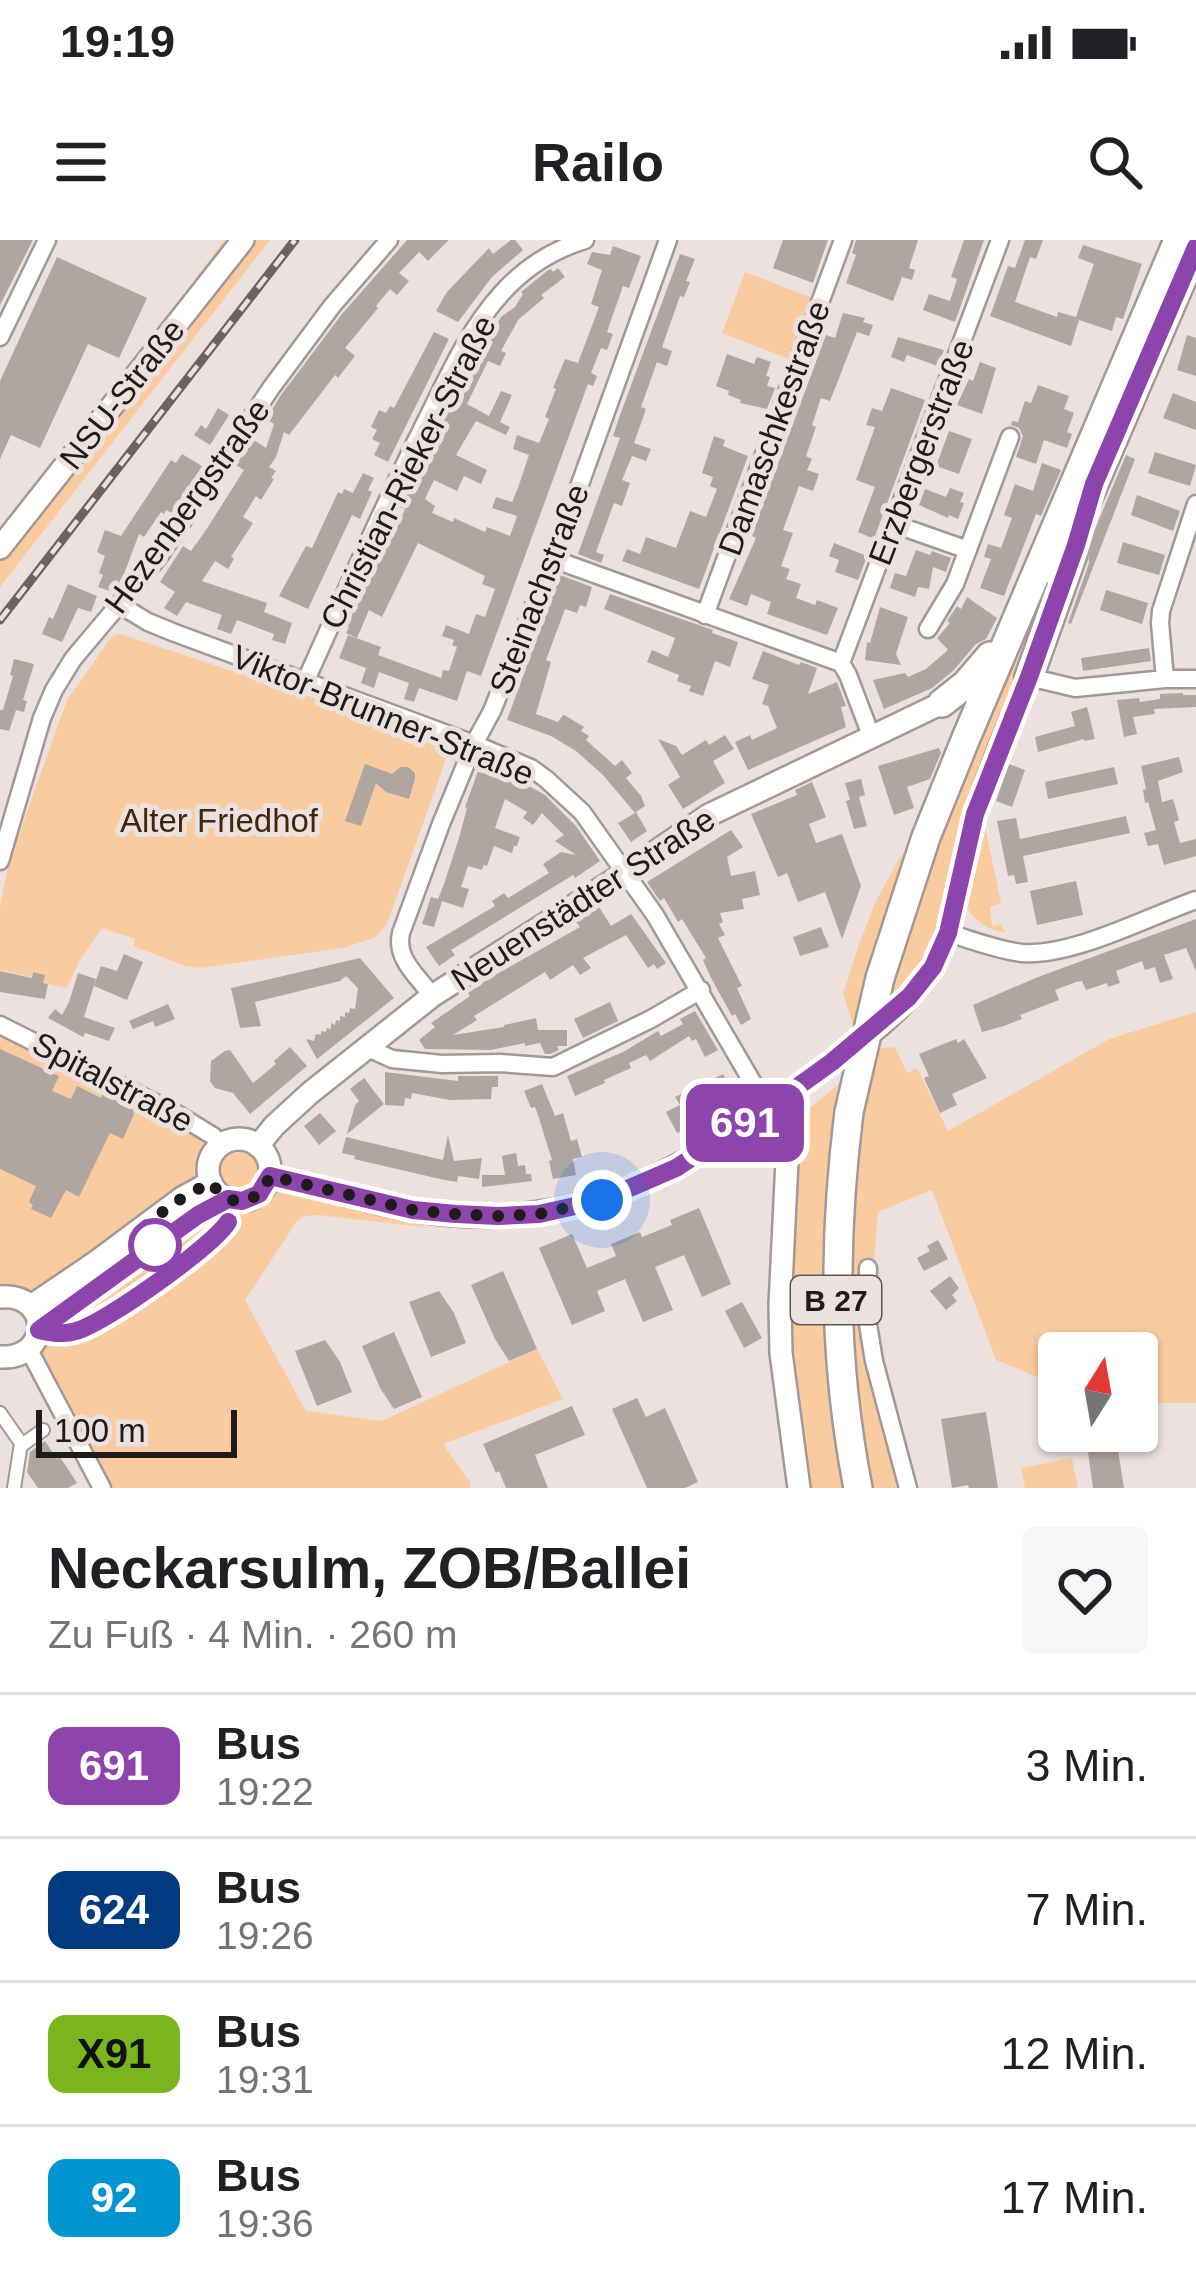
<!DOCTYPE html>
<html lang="de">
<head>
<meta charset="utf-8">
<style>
	:root { --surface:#fff; --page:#f6f6f6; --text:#202124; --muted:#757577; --line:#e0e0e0 }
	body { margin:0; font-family:Helvetica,sans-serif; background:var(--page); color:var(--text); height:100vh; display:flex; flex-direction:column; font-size:45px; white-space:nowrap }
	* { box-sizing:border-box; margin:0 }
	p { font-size:39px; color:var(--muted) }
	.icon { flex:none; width:66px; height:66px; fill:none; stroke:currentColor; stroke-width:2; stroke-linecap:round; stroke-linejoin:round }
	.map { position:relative; height:1248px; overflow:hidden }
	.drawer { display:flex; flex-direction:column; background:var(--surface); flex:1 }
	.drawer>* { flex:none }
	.badge { padding:0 24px; border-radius:18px; font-size:42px; line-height:78px }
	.needle { width:78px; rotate:11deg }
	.controls { position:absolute; left:1038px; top:1092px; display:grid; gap:24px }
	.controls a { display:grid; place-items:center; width:120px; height:120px; border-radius:12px; background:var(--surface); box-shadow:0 3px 9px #0004; font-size:60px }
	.scale { position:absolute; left:36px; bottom:30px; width:201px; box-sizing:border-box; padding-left:12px; border:6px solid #1f1b1a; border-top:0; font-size:33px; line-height:42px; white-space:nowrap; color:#1f1b1a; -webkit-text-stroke:9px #ede1e0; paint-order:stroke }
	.you { position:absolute; width:60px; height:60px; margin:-30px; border:9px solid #fff; border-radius:50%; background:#1a73e8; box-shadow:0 0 0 18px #1a73e833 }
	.map>.badge { position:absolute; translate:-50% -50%; box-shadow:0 0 0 6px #fff }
	.round { display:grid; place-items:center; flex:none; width:126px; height:126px; border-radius:12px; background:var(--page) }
	.overview { display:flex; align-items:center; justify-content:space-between; height:204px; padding:0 48px }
	h1 { font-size:57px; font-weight:700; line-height:90px }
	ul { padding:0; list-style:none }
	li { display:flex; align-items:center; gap:36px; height:144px; padding:0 48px; border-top:3px solid var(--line) }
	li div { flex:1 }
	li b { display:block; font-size:45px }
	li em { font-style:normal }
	li .badge { min-width:132px; font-weight:700; text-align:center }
	.status { display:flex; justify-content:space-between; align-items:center; height:84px; padding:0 60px; background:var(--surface); direction:ltr }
	.status svg { height:33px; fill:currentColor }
	header { display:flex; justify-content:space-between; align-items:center; height:156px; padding:0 48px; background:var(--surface); font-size:54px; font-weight:700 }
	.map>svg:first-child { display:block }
	.green { fill:#fbcba0 }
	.building { fill:#afa5a1 }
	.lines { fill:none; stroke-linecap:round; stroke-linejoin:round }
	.pedestrian-casing { stroke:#a39897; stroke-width:16 }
	.minor-casing { stroke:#a39897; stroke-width:21 }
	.tertiary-casing { stroke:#a39897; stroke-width:26 }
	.secondary-casing { stroke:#a39897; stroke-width:26 }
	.trunk-casing { stroke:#a39897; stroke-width:32 }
	.pedestrian { stroke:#fff; stroke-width:12 }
	.minor { stroke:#fff; stroke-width:16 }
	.tertiary { stroke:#fff; stroke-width:21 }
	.secondary { stroke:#fff; stroke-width:21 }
	.trunk { stroke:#fff; stroke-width:27 }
	.rail-casing { stroke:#6a6362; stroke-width:9 }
	.rail { stroke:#ede1e0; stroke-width:4.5; stroke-dasharray:14; stroke-linecap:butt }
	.trunk-bridge-casing { stroke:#a39897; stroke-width:32; stroke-linecap:butt }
	.trunk-bridge { stroke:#fff; stroke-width:27 }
	.line-casing { stroke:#fff; stroke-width:27 }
	.line { stroke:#8e44ad; stroke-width:18 }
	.walk { stroke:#1f1b1a; stroke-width:12; stroke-dasharray:0 21.6 }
	.stop-dot { fill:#fff; stroke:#8e44ad; stroke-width:6 }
	.labels { text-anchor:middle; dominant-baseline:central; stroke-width:10; stroke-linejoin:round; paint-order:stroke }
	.shield { fill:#ede1e0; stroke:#5d5655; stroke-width:3 }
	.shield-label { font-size:30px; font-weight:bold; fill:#1f1b1a }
	.street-label { font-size:33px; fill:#1f1b1a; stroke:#ede1e0 }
	.park-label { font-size:33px; fill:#3f270f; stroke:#ede1e0 }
</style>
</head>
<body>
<div class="status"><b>19:19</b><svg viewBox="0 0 49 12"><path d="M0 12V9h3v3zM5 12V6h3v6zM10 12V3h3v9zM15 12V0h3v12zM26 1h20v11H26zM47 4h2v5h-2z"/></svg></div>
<header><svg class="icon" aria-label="menu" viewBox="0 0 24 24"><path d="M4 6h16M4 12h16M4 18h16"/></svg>Railo<svg class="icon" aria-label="search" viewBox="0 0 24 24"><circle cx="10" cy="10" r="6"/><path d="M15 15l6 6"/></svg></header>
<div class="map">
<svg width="1196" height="1248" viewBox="0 0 1196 1248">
	<rect width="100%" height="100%" fill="#ede1e0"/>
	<path class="green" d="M224 0H270L0 347V306Z
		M745 32 813 58 789 119 722 93Z
		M1113 134 1026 437 928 724 867 809 895 807 907 833 917 828 948 891 1109 799 1196 772V1163H1137V1113H1059V1146L996 1120 932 950 878 972 873 1032 859 1038 856 1075 872 1124 904 1248H809L794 1118 792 1073 799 918 791 884 854 831 866 783 853 784 843 754 858 707 875 663 899 619 922 588Z
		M120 394 327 462 445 507 449 511 387 684 374 698 343 708 200 728 185 726 133 706 135 699 102 688 79 722 67 748 43 743 44 735 33 732 32 737 0 730V667L9 622 67 460 112 396Z
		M983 576 1001 663 990 667 992 686 1001 684 1005 693C985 688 975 682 965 664Z
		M0 790 201 893 230 914C246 909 256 916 260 932L278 941 424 979 423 987 318 975 305 976 297 981 245 1060 306 1171 382 1181 537 1109 563 1159 443 1204 470 1242V1248H113L28 1101 35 1083 0 1052Z
		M1072 1218 1078 1248H1025L1021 1228Z"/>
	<path class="building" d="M0 0H33L0 65Z
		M407 0H449L428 21 419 12 399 33 409 41 397 55 390 49 376 66 378 68 345 108 355 116 338 138 335 135 289 195 284 192 276 217 269 227 276 231 271 238 274 239 261 260 256 256 243 277 253 283 231 317 234 319 228 329 215 321 202 341 267 363 264 372 292 383 285 404 272 400 274 394 237 380 231 394 217 389 222 375 186 362 177 376 164 368 175 352 160 342 183 306 191 311 206 290 244 230 236 225 252 199 266 208 274 184 266 179 281 155 342 74Z
		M511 0H515L523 10 492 37 458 82 436 71 447 52 489 8 493 14Z
		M783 0H828L813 43 773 28Z
		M856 0H918L909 28 915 30 912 40 902 37 893 61 846 43 856 15 852 13Z
		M964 0H984L955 82 923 70 929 54 950 61 957 39 951 37Z
		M1025 0H1043L1036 19 1030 17 1015 62 1057 77 1058 72 1076 77 1094 24 1078 18 1083 5 1142 24 1123 79 1116 77 1112 91 1079 80 1071 106 990 76 1008 26 1015 28Z
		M613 6 641 16 629 48 623 46 607 92 613 94 607 110 601 108 591 133 597 136 593 146 588 144 481 436 467 431 457 461 419 448 414 462 404 459 409 443 379 432 374 448 361 443 366 428 339 418 348 395 381 407 378 415 441 438 443 430 449 431 457 407 452 405 454 400 442 396 446 385 469 394 476 374 485 377 495 349 482 344 485 336 418 303 382 377 369 370 357 398 346 393 349 387 345 385 388 290 395 292 405 269 399 267 475 114 485 118 493 102 489 99 501 77 515 67 523 54 521 52 547 31 551 29 553 32 558 28 565 37 541 55 544 58 518 80 501 111 506 113 500 126 488 121 467 164 489 176 501 151 512 155 500 182 510 187 506 195 476 181 456 215 487 230 481 244 464 236 457 251 434 240 425 259 435 266 432 273 453 282 454 278 485 292 487 287 510 296 517 276 492 268 496 257 512 262 518 248 529 215 513 209 517 195 539 203 549 179 545 177 556 149 553 148 565 119 578 123 599 67 591 64 602 30 587 24 592 12 610 15Z
		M680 14 695 19 686 41 690 42 684 57 680 56 662 107 672 111 667 126 657 122 641 167 646 169 634 203 651 209 646 221 632 216 622 240 630 243 622 266 614 263 596 312 604 315 601 323 578 314 620 198 613 196 620 175Z
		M57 17 147 58 119 118 88 104 40 208 11 195 0 219V141Z
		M843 73 865 78 863 82 873 85 869 96 857 92 830 161 821 158 812 185 816 187 806 216 812 219 807 230 819 234 813 251 799 246 783 290 793 293 781 326 790 329 786 339 801 344 796 358 815 365 817 360 838 368 827 395 767 374 771 362 751 354 747 366 729 359 756 298 752 296 760 272 826 95 835 98Z
		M434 92 449 99 388 222 374 215 380 203 372 199 377 190 371 187 379 170 386 173 390 166 394 168Z
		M1187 95 1196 98V136L1177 130Z
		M898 97 944 110 938 126 907 115 904 122 891 117Z
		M727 114 754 124 757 117 771 122 766 136 770 137 767 146 775 148 767 169 740 163 741 160 728 155 729 151 716 146Z
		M980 122 996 128 982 174 957 165 969 139 973 141Z
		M1038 145 1069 156 1064 169 1074 173 1067 192 1072 194 1067 208 1044 200 1036 224 1016 217 1023 196 1019 188 1011 185 1012 181 1018 182 1025 161 1031 163Z
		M891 148 925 160 874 299 858 292 875 247 856 240 875 187 866 185 872 168 882 171Z
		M1173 153 1196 162V190L1163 178Z
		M218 168 229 175 210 205 194 195 201 185 206 189Z
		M949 191 972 199 959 234 936 226Z
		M714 196 725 200 723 206 748 216 699 349 622 321 627 309 640 314 646 297 676 308 690 271 706 277 717 249 710 246 713 237 702 233Z
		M1155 212 1196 225 1190 246 1148 233Z
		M182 214 202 226 187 251 172 273 166 270 164 274 161 272 144 297 139 294 121 342 113 352 98 347 103 335 99 333 105 316 97 312 105 290 121 296 171 220 176 223Z
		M1126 215 1135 219 1071 384 1068 383 1089 323 1087 308Z
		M1042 223 1061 230 1041 276 1036 274 1004 356 980 348 991 319 984 317 988 304 1001 308 1012 278 1004 275 1015 244 1033 251Z
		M363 233 374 238 368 250 372 252 360 279 352 275 308 369 279 356 306 306 312 308 338 252 342 254 344 249 353 253Z
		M950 248 964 253 960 262 964 263 958 279 949 275 948 278 919 265 925 249 946 257Z
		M1137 255 1180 271 1173 291 1131 275Z
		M1123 302 1165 315 1159 335 1117 323Z
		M834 303 867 316 858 340 835 332 839 320 829 316Z
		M916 310 930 315 932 311 951 318 946 332 933 327 929 349 918 347 915 357 890 348 895 333 906 336Z
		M560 335 592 347 586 367 580 365 577 373 565 369 546 420 551 422 536 474 558 482 563 475 566 476 584 487 581 491 589 496 586 500 615 526 622 520 632 533 626 538 641 556 645 566 636 572 647 591 631 602 618 583 635 573 603 535 576 511 551 496 507 480Z
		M68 344 97 356 91 372 78 368 62 402 42 394 49 377 53 379Z
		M1106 350 1148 363 1142 384 1100 370Z
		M610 354 713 390 712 393 738 402 730 427 715 421 703 456 689 451 691 446 677 441 679 435 647 422 652 410 668 417 675 398 604 369Z
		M967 357 997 378 986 399 976 404 953 431 932 448 884 469 873 440 905 433 908 437 926 429 948 410 937 398 950 383 947 381 957 366 961 369Z
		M880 367 908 377 896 414 901 425 865 420 867 402 870 403Z
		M1149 408 1151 421 1083 431 1081 418Z
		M763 411 799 425 801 422 817 428 808 454 837 442 846 466 841 467 846 487 748 530 735 502 750 495 752 500 777 488 768 466 762 464 769 445 752 439Z
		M14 419 34 424 23 460 27 461 24 472 16 470 9 491 0 489V470H3L13 436 10 435Z
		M1183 453V455H1196V467L1154 469 1155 474 1133 477 1137 494 1124 497 1117 460 1139 458 1140 462 1160 459V454Z
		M1087 467 1095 499 1084 501V499L1038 512 1035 497 1075 486 1071 472Z
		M725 495 734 509 713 521 725 543 683 569 668 545 680 537 658 499 676 506 682 515 706 500 709 505Z
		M939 508 941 513 930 539 907 547 914 568 894 575 878 526Z
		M1179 517 1183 532 1158 541 1162 562 1173 559 1179 580 1174 582 1180 603 1196 599V616L1164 625 1158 604 1148 606 1144 593 1156 590 1148 562 1145 563 1143 550 1146 549 1141 526Z
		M481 523 508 534 545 555 576 586 600 621 575 638 573 635 451 710 455 715 439 726 426 707 495 666 492 661 504 653 508 658 549 633 543 624 561 612 576 615 555 601 564 595 542 573 533 585 523 578 527 572 505 559 495 588 520 597 517 606H514L512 613 494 606 487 626 484 625 482 630 468 626 461 647 469 649 463 668 442 661 434 687 422 684 431 657 438 659 444 644 459 598 467 568 465 567Z
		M365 524 392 534 400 527H408L415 533V539L409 559 386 552 376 543 361 586 345 581Z
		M1009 524 1025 530 1012 567 996 561Z
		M1114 527 1118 544 1048 559 1045 542Z
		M861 539 865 555 859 557 867 586 854 589 846 561 852 559 850 560 845 543Z
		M812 542 826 577 809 584 816 603 842 594 861 646 842 699 825 652 798 662 787 633 778 637 751 574 797 555 795 550Z
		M1126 576 1130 593 1023 616 1028 642 1016 644 1014 635 1008 636 997 581 1016 578 1020 599Z
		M731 590 743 607 727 617 731 636 755 631 760 655 742 659 744 669 720 673 723 682 719 684 725 695 718 698 742 746 737 748 751 779 741 785 735 774 732 776 711 738 703 720 706 718 682 679 678 682 664 658 660 661 647 642Z
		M1076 641 1083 675 1037 685 1030 651Z
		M599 667 611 686 631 674 666 723 657 729 654 724 648 728 626 695 583 718 591 728 580 735 573 725 550 740 545 732 474 776 477 780 453 795 504 787V785L536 778 538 790H567V806H557L559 810 550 814H545L540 803 525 806V803L491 810 425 809 419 800 435 787 431 783 470 756 468 753 488 739 580 687 576 682Z
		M1196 679V731L1186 708 1164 715 1173 739 1160 743 1155 727 1145 730 1142 721 1116 731 1120 743 1108 747 1107 743 1086 750 1082 741 1076 742 1055 750 1059 760 1020 775 1022 779 1004 786 982 792 973 765 1038 737Z
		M821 687 829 707 800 716 793 697Z
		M124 714 143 722 127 760 94 746 101 726 117 731Z
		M360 718 394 758 317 819 306 799 314 801 316 794 321 795V791L326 792 327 788 331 789V783L335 785 336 780 340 781V776L345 777V772L349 773 350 768 355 769 358 748 346 736 340 741 255 762 261 786 240 788 231 748Z
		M0 731 32 738 33 732 45 735 43 743 48 744 45 759 0 752Z
		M78 733 96 739 84 777 115 788 109 801 85 793 83 797 48 778 55 769 62 775 69 762Z
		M610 762 618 781 583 798 574 779Z
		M168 764 175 779 155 787 153 781 133 789 129 781Z
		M695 771 718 810 705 817 696 799 692 801 689 796 650 821 646 815 629 823 631 828 604 840 605 843 575 856 567 836 623 812 658 791 661 796 683 784 680 779Z
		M956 799 958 803 964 799 987 838 952 854 957 865 940 873 924 838 929 836 919 814Z
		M290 807 307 826 250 874 233 853 215 848 210 841 211 821 225 811 230 810 253 843 276 824 274 821Z
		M0 809 59 836 52 851 71 859 77 846 101 858 104 852 131 865 134 874 123 899 110 893 79 957 66 950 51 978 31 969 33 965 29 962 36 946 0 929Z
		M385 832 458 841V836H498V847H492L491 859 450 860 412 853 411 859 405 858 404 866 385 865Z
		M723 834 734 855 694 876 698 884 677 893 666 872 680 865 675 857Z
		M364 838 384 864 347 894 355 865 359 861 350 849Z
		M542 844 555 876 563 873 571 901 577 899 582 917 573 919 576 935 553 939 549 921 552 920 538 875 535 867 531 868 524 851Z
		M320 873 336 891 319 905 304 886Z
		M448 895 454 921 482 918 479 939 458 936 457 942 440 939 354 919 355 916 342 913 346 897 443 920Z
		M516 913 518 926 525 925 526 934H531L532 941 482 947V935H505L502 916Z
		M699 968 731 1044 702 1057 684 1015 655 1027 673 1070 643 1082 625 1039 597 1051 605 1071 572 1085 539 1008 572 994 587 1028 616 1016 611 1004 640 992 642 997 672 985 670 980Z
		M938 1000 948 1019 924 1031 917 1018 930 1011 927 1006Z
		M503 1031 537 1109 509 1121 495 1099 471 1045Z
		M950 1036 959 1048 952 1055 957 1061 946 1070 930 1051Z
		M439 1051 454 1073 466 1103 431 1117 409 1062Z
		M742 1062 762 1098 744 1108 725 1071Z
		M394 1092 422 1157 394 1169 380 1148 362 1106Z
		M325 1100 340 1122 352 1152 317 1166 295 1111Z
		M637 1158 646 1177 665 1168 698 1242 685 1248H647L612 1169Z
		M572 1166 585 1195 535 1215 548 1248H506L499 1231 496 1233 483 1204Z
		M986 1172 998 1248H969L968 1245 952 1248 941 1179Z
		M1085 1191H1115L1124 1248H1093Z
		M45 1201 57 1219 60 1217 77 1243 68 1248H38L27 1232 30 1212Z"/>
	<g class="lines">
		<defs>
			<path id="pedestrian" d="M0 1173 21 1203 14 1248
				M22 1205 43 1190"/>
			<path id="minor" d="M0 97 47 0
				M894 284 968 310
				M553 319 841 423 848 435 872 498
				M120 365 148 382 175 393 474 504 531 528 546 539 582 572 655 675 768 869
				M705 375 843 0
				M928 389 955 344 1010 197
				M841 423 1000 0
				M1029 437 1075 448 1165 439H1196
				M1165 439 1160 383 1161 371 1196 264
				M306 440C344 356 381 271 422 189 446 142 466 93 501 54 525 27 552 10 585 0
				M0 621 42 478 54 450 73 419 158 318 271 148 332 66 389 0
				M948 693C972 700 997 710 1022 713 1072 717 1147 677 1196 660
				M432 756C418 736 395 719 401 693L441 584 474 504 492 471 558 305 668 0
				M0 785 177 874 213 896 221 906
				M368 808 392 819 442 824 500 823 553 827 651 779 701 750
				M868 1028 867 1078 874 1121 908 1248
				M29 1110 102 1248"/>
			<path id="tertiary" d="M768 869 778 887 787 921 780 1065 781 1113 799 1248"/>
			<path id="secondary" d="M0 308 243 0
				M208 930a31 31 0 1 1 62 0a31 31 0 1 1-62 0Z
				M258 906 274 886 310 853 432 756 625 633 709 575 942 463
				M270 936C318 945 364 962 412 970 571 996 676 937 800 845 844 813 908 772 934 723 959 677 960 623 976 573 990 527 1011 482 1029 437
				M0 1057C51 1052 52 1120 0 1117
				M31 1066 96 1022 182 958 211 942"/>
			<path id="trunk" d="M1056 332 1196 7
				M1029 437 1072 317
				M942 463 966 444 990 416
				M880 738 926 597 966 498 1178 0
				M849 872C833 1001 833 1119 858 1248"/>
		</defs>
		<use href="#pedestrian" class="pedestrian-casing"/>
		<use href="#minor" class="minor-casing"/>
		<use href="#tertiary" class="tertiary-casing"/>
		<use href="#secondary" class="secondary-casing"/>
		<use href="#trunk" class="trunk-casing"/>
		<use href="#pedestrian" class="pedestrian"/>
		<use href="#minor" class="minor"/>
		<use href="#tertiary" class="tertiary"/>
		<use href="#secondary" class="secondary"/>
		<use href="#trunk" class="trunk"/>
		<defs>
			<path id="rail" d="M0 380 295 0"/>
		</defs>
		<use href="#rail" class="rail-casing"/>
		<use href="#rail" class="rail"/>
		<defs>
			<path id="trunk-bridge" d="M849 872 880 738"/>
		</defs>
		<use href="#trunk-bridge" class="trunk-bridge-casing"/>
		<use href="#trunk-bridge" class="trunk-bridge"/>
	</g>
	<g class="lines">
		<defs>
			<path id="line" d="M228 982C213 1006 104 1084 76 1091 64 1095 51 1093 39 1090L198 975 228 959 242 961 259 954 270 936 413 970 456 974 498 976 539 974 602 960 676 928 768 868 832 822 909 757 933 727 948 693 975 574 1029 437 1076 305 1094 244 1196 7"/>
		</defs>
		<use href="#line" class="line-casing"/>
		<use href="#line" class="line"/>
		<path class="walk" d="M155 1005 146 984 182 958 211 942C229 970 257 967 270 936L413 970 456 974 498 976 539 974 602 960"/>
	</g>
	<circle class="stop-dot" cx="155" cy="1005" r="24"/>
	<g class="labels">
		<rect class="shield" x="791" y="1036" width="90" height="48" rx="9"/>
		<g class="shield-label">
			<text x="836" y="1060">B 27</text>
		</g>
		<g class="street-label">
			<text transform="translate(122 154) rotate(-52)">NSU-Straße</text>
			<text transform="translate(774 188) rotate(-70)">Damaschkestraße</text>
			<text transform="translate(921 212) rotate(-69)">Erzbergerstraße</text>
			<text transform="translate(408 232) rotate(-63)">Christian-Rieker-Straße</text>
			<text transform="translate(187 266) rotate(-54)">Hezenbergstraße</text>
			<text transform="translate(539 349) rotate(-69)">Steinachstraße</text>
			<text transform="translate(383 475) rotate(22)">Viktor-Brunner-Straße</text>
			<text transform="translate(583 659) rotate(-33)">Neuenstädter Straße</text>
			<text transform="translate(113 842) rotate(28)">Spitalstraße</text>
		</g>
		<g class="park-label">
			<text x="219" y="580">Alter Friedhof</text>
		</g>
	</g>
</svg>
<div class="controls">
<a><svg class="needle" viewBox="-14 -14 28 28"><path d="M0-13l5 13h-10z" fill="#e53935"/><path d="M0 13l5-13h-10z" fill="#757577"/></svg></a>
</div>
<div class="scale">100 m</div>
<div class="you" style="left:602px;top:960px"></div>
<b class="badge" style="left:745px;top:883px;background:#8e44ad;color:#fff">691</b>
</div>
<section class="drawer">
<div class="overview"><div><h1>Neckarsulm, ZOB/Ballei</h1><p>Zu Fuß · 4 Min. · 260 m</p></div><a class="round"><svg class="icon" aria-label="heart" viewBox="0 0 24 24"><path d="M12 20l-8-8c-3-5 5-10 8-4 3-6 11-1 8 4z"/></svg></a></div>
<ul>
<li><span class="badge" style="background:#8e44ad;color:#fff">691</span><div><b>Bus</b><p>19:22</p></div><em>3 Min.</em></li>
<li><span class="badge" style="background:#003b80;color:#fff">624</span><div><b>Bus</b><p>19:26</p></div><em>7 Min.</em></li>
<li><span class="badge" style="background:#7ab51d;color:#111">X91</span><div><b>Bus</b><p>19:31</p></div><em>12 Min.</em></li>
<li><span class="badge" style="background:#0095d0;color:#fff">92</span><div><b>Bus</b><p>19:36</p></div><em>17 Min.</em></li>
</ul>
</section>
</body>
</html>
